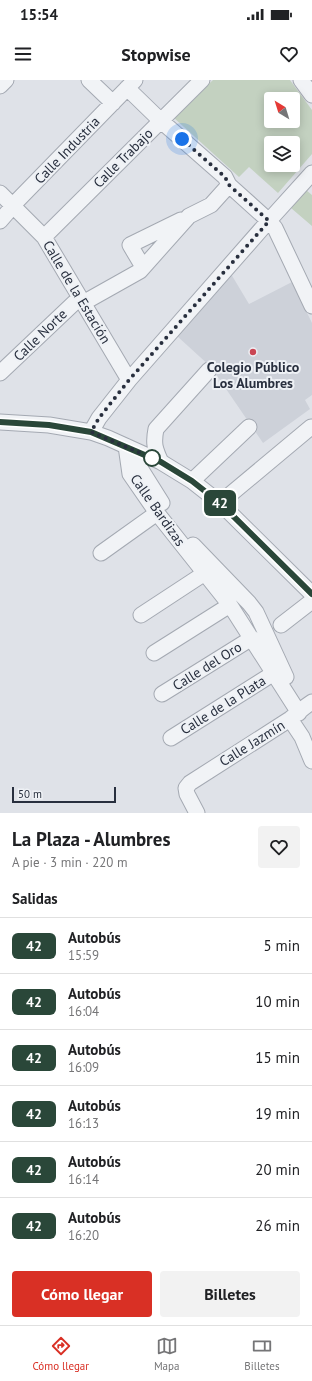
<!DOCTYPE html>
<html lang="es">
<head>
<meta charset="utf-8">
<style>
	:root { --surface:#fff; --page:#f2f2f2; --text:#202124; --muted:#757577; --line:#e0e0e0; --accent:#d93025 }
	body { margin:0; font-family:"PT Sans",sans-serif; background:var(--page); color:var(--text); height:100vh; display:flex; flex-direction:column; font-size:15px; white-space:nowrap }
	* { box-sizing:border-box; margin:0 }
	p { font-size:13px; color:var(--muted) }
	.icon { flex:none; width:22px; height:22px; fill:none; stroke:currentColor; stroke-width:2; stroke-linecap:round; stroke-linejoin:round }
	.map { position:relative; height:733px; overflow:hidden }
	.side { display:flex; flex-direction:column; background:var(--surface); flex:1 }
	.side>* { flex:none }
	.badge { padding:0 8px; border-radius:6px; font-size:14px; line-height:26px }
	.needle { width:26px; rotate:322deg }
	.controls { position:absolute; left:264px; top:12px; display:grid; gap:8px }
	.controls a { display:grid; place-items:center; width:36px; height:36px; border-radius:4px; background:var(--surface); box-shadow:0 2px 10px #0003; font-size:20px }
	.scale { position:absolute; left:12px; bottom:10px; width:104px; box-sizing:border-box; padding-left:4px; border:2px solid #282f3e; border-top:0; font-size:11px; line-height:14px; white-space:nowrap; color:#282f3e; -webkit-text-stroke:3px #eef1f5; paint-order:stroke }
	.you { position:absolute; width:20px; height:20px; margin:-10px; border:3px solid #fff; border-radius:50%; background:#1a73e8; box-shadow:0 0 0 6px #1a73e833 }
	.map>.badge { position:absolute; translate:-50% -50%; box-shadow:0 0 0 2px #fff }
	h2 { padding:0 12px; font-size:15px; line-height:36px }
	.round { display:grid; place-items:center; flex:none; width:42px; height:42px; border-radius:4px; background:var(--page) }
	.overview { display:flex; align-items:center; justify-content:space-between; height:68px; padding:0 12px }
	h1 { font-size:19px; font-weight:700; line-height:30px }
	.primary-button { display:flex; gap:8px; margin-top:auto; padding:8px 12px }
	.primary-button a { flex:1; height:46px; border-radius:4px; background:var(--accent); color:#fff; font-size:16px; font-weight:700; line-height:46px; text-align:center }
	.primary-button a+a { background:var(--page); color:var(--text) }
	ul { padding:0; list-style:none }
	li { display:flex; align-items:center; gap:12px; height:56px; padding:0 12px; border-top:1px solid var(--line) }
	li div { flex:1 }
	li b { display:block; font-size:15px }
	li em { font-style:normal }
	li .badge { min-width:44px; font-weight:700; text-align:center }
	.status { display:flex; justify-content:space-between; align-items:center; height:28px; padding:0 20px; background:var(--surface); direction:ltr }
	.status svg { height:11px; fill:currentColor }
	header { display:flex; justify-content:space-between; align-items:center; height:52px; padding:0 12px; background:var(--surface); font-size:18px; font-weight:700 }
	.dock { display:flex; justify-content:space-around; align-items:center; height:56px; border-top:1px solid var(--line); background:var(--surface); font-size:11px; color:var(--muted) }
	.dock a { display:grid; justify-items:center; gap:2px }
	.dock .active { color:var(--accent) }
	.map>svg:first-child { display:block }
	.built { fill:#cdd1d9 }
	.green { fill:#c3d1c0; fill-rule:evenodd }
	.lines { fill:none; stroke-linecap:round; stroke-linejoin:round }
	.minor-casing { stroke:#a4a9b2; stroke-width:17 }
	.minor { stroke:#f1f3f6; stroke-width:15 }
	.line-casing { stroke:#fff; stroke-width:9 }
	.line { stroke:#2a4739; stroke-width:6 }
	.walk { stroke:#282f3e; stroke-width:4; stroke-dasharray:0 7.2 }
	.poi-dot { fill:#ca4654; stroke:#eef1f5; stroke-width:1.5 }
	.stop-dot { fill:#fff; stroke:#2a4739; stroke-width:2 }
	.labels { text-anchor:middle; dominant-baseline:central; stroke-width:4; stroke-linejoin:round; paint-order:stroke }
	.street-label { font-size:14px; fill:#282f3e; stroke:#eef1f5 }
	.poi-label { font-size:14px; font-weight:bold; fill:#282f3e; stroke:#eef1f5 }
</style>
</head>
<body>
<div class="status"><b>15:54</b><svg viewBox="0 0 49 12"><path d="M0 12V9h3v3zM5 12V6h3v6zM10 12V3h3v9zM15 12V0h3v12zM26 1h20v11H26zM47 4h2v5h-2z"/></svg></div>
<header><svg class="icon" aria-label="menu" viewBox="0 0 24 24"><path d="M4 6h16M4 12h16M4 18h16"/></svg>Stopwise<svg class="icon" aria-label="heart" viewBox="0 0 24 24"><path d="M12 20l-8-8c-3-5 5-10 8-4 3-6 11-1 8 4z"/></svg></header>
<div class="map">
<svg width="312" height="733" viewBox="0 0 312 733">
	<rect width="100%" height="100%" fill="#dfe2e8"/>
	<path class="built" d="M231 194 249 224 292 202 312 243V315L305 320 310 329 263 363 211 287 177 256Z"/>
	<path class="green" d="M213 0H290L312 30V74L278 113 249 87 239 97 173 37ZM271 19H293V41H271ZM271 63H293V85H271Z
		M306 110 312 115V146L291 128Z"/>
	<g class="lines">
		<defs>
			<path id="minor" d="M89 0 113 23
				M301 0 312 15
				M0 6 6 0
				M127 8 160 40 225 97 229 105 269 141 275 148 312 226
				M0 113 44 157 129 300
				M0 141 18 120 135 0
				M44 157 202 0
				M143 187 130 165 181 140
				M83 223 140 191 189 136 211 125 229 105
				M0 293 74 223 81 219
				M0 342 49 345 91 352 108 358 161 382 192 401 220 423 312 514
				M91 352 99 338 129 300 265 145 312 93
				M126 366 130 394 157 433 230 525 299 633
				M130 372 162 423
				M161 382C155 369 153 364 156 349L209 290
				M192 401 249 347
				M220 423 311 347 312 348
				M193 465 249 523 256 532 286 597
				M101 473 157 433
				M141 535 205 493
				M281 545 312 521
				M154 573 230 525
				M162 614 252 558
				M290 639 302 657 312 681
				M171 658 274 593
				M197 733 187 714 186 708 190 703 290 639C298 633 304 627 312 622"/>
		</defs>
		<use href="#minor" class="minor-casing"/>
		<use href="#minor" class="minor"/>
	</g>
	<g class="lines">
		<defs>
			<path id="line" d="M0 342 49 345 91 352 161 382 192 401 220 423 312 514"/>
		</defs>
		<use href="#line" class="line-casing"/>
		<use href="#line" class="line"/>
		<path class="walk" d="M152 378 91 352 99 338 129 300 269 141 229 105 225 97 182 59"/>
	</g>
	<circle class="poi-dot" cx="253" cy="272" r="4"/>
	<circle class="stop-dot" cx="152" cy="378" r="8"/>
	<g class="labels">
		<g class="street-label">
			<text transform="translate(67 70) rotate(-46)">Calle Industria</text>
			<text transform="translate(123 78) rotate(-45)">Calle Trabajo</text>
			<text transform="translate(77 212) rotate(59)">Calle de la Estación</text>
			<text transform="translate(40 255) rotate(-44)">Calle Norte</text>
			<text transform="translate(158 430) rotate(55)">Calle Bardizas</text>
			<text transform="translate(207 586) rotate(-32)">Calle del Oro</text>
			<text transform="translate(223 625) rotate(-32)">Calle de la Plata</text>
			<text transform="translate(252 663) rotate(-32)">Calle Jazmín</text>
		</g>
		<g class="poi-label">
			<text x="253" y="287">Colegio Público<tspan x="253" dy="16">Los Alumbres</tspan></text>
		</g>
	</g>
</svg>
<div class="controls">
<a><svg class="needle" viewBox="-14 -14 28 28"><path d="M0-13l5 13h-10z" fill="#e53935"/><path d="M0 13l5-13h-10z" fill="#757577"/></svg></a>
<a><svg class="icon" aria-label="layers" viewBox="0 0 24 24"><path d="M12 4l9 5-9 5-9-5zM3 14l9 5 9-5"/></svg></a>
</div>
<div class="scale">50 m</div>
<div class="you" style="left:182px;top:59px"></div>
<b class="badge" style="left:220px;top:423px;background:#2a4739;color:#fff">42</b>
</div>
<section class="side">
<div class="overview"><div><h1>La Plaza - Alumbres</h1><p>A pie · 3 min · 220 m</p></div><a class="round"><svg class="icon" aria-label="heart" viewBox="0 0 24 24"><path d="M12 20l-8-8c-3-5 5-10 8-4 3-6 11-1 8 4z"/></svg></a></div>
<h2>Salidas</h2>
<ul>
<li><span class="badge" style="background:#2a4739;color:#fff">42</span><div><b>Autobús</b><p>15:59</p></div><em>5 min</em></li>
<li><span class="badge" style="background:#2a4739;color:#fff">42</span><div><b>Autobús</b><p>16:04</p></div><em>10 min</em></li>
<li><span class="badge" style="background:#2a4739;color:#fff">42</span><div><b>Autobús</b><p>16:09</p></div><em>15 min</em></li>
<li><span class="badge" style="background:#2a4739;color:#fff">42</span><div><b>Autobús</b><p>16:13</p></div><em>19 min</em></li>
<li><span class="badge" style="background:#2a4739;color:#fff">42</span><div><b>Autobús</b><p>16:14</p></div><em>20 min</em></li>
<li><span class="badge" style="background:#2a4739;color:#fff">42</span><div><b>Autobús</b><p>16:20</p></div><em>26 min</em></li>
</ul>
<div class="primary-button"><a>Cómo llegar</a><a>Billetes</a></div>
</section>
<nav class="dock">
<a class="active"><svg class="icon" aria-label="directions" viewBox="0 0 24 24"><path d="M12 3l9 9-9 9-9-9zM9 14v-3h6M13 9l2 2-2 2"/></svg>Cómo llegar</a>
<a><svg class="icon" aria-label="map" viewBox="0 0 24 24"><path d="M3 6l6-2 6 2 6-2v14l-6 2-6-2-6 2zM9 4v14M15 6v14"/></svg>Mapa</a>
<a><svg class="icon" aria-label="tickets" viewBox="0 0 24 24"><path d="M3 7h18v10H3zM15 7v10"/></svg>Billetes</a>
</nav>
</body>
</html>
